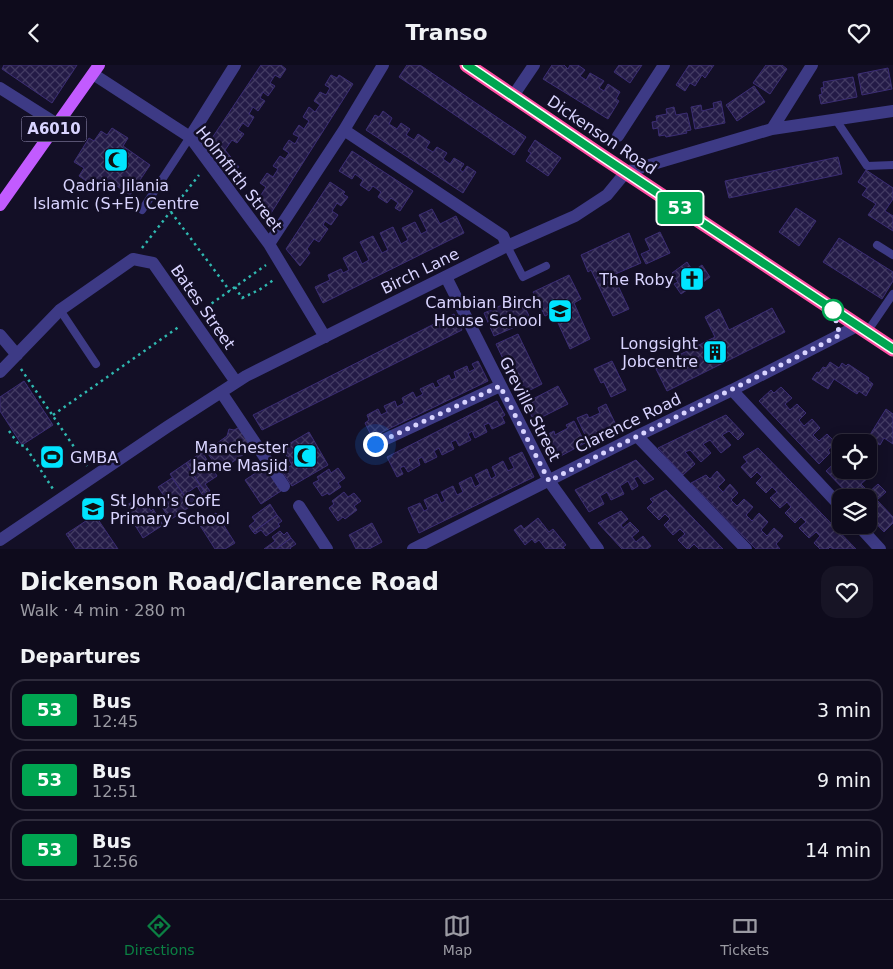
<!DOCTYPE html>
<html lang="en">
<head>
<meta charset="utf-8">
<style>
	:root { --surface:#0e0b1c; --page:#171425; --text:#f1f3f6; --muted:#9b9ba3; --line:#2e2b3b; --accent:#0b8043 }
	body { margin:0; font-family:"DejaVu Sans",sans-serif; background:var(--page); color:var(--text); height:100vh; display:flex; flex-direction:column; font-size:19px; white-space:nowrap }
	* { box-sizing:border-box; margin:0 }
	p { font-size:16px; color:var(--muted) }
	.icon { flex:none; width:28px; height:28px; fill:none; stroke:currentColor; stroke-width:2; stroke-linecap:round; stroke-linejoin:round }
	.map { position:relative; height:484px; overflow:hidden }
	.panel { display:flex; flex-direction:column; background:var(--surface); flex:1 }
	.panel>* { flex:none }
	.badge { padding:0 10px; border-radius:4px; font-size:18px; line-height:32px }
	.controls { position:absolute; left:832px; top:369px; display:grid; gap:10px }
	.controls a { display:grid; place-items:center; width:45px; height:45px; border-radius:10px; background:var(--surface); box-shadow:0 2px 12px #0003,0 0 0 1px var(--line); font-size:25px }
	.you { position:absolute; width:25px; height:25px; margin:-12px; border:4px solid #fff; border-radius:50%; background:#1a73e8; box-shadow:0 0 0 8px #1a73e833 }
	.map>.badge { position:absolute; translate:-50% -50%; box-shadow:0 0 0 2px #fff }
	h2 { padding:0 20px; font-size:19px; line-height:45px }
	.round { display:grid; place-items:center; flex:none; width:52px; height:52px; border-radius:15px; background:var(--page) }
	.headline { display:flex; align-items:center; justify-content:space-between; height:85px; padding:0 20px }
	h1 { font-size:24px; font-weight:700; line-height:38px }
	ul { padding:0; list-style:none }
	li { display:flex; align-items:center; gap:15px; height:62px; margin:0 10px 8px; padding:0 10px; border:2px solid var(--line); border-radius:15px }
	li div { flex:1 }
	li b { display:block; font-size:19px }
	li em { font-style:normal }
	li .badge { min-width:55px; font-weight:700; text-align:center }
	header { display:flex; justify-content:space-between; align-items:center; height:65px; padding:0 20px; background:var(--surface); font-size:22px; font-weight:700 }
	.tab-bar { display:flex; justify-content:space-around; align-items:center; height:70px; border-top:1px solid var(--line); background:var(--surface); font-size:14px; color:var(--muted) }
	.tab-bar a { display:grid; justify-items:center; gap:2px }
	.tab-bar .active { color:var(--accent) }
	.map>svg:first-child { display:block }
	.building { fill:url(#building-cross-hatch); stroke:#3b2d73 }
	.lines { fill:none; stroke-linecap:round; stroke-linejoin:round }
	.path { stroke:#2fb8b0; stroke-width:2.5; stroke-dasharray:2.5 4; stroke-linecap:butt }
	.lane { stroke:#3d3a85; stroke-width:8 }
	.street { stroke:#3d3a85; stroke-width:12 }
	.primary { stroke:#c25bff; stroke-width:12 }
	.highway { stroke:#ff4fa3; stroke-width:15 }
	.line-casing { stroke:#fff; stroke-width:11 }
	.line { stroke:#00a651; stroke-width:8 }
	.walk { stroke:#d9d4ff; stroke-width:5; stroke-dasharray:0 9 }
	.stop-dot { fill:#fff; stroke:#00a651; stroke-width:2.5 }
	.labels { text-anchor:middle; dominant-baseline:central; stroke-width:5; stroke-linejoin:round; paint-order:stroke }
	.shield { fill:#130f26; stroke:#9e99be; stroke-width:1 }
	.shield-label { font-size:15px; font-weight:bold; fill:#d9d4ff }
	.street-label { font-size:16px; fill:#d9d4ff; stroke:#130f26 }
	.poi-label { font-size:16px; fill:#d9d4ff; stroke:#130f26; text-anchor:end }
</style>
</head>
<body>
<header><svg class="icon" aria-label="back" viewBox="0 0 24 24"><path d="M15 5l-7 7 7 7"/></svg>Transo<svg class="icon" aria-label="heart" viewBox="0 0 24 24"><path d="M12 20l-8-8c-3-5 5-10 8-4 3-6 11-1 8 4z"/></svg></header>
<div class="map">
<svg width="893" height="484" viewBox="0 0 893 484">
	<defs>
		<pattern id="building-cross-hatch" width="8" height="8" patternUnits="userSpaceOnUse" patternTransform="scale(1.25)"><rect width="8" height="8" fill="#241b47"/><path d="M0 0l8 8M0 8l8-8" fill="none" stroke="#433b63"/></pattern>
	</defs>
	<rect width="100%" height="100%" fill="#130f26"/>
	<path class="building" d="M4 0H77L52 38 2 4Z
		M261 0H281L286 4 280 13 275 10 270 18 275 21 268 31 263 27 260 33 265 36 258 46 253 42 249 49 254 52 248 62 243 58 238 65 244 69 237 78 232 75 225 85 239 102 231 108 208 79Z
		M407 0H420L526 72 514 90 399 12Z
		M552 0H564L568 4 570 0H578L585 5 580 11 586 15 590 8 604 16 599 23 604 26 608 19 620 27 616 34 619 36 608 54 543 14Z
		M619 0H642L630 18 614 7Z
		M689 0H714L705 13 702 10 695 21 690 18 685 26 676 20Z
		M766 0H782L787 4 770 29 753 18Z
		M888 3 892 24 862 30 858 9Z
		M331 10 337 13 339 10 353 19 266 156 251 135 259 128 261 130 266 122 260 118 267 108 273 112 278 104 273 101 280 91 285 94 289 88 283 84 289 75 295 79 299 72 293 69 299 60 304 64 309 56 303 52 309 42 315 47 320 40 314 36 320 27 326 30 330 23 325 20Z
		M853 12 857 32 821 39 819 30 822 29 821 23 824 22 823 17Z
		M754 21 765 37 737 56 726 40Z
		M721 36 725 58 695 64 691 42 701 40 702 46 714 43 713 38Z
		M674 42 676 50 687 48 691 65 686 66 687 68 666 72 665 70 659 71 658 63 653 64 652 57 657 56 656 51 667 49 666 44Z
		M383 46 392 53 389 59 397 64 401 58 410 64 406 70 414 75 418 69 430 77 426 83 433 87 437 82 447 88 443 94 450 99 454 93 464 99 460 105 463 107 467 101 476 107 463 128 366 65 375 50 379 52Z
		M112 63 128 73 123 81 150 100 130 130 111 117 104 128 79 111 84 103 74 97 89 73 94 76 101 66 107 70Z
		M535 75 561 93 548 111 526 96 531 88 528 86Z
		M352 86 413 126 400 146 395 143 398 138 391 133 387 138 378 132 381 127 373 121 369 126 360 120 363 115 355 109 352 114 339 106Z
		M838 92 842 109 729 133 725 116Z
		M866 105 893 123V134L885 146 893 151V166L868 150 876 139 862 130 867 123 858 117Z
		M330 117 345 127 343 129 348 132 341 141 337 138 332 146 338 150 331 160 325 156 323 160 328 164 319 177 314 174 307 184 310 188 300 201 286 184Z
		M796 143 816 156 799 181 779 167Z
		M432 144 440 159 456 151 464 168 323 238 315 222 330 215 328 210 341 204 343 208 349 205 343 193 356 186 362 199 369 195 360 177 373 171 382 188 388 185 380 168 393 162 401 179 408 175 402 163 415 157 421 169 427 166 419 150Z
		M660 167 670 188 646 199 641 189 650 185 645 174Z
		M629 168 641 198 613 210 629 244 613 251 591 205 588 207 581 190Z
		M839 173 893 207V216L882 234 823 197Z
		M687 197 693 206 702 200 710 212 702 218 700 216 681 229 674 219 678 217 672 208Z
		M569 210 581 234 574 238 590 274 570 284 553 247 545 251 533 227Z
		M520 232 531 255 494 271 484 248Z
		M772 243 785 267 667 326 655 302 715 272 705 252 719 244 729 265Z
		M454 249 462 265 262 365 253 350Z
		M518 269 542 319 520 330 496 279Z
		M478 296 488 316 372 372 365 358 369 355 367 350 378 344 381 350 387 347 384 341 395 336 397 342 404 338 402 333 413 327 416 333 423 329 420 324 433 318 435 323 440 321 437 316 449 310 451 315 456 313 454 307 467 301 469 307 475 304 472 299Z
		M612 296 626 325 611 332 604 317 601 318 594 304Z
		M830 297 839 303 842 298 846 301 848 299 869 313 868 315 873 319 866 331 859 326 857 329 834 314 828 324 812 314 817 307 819 308 823 302 826 303Z
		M24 316 53 360 22 380 0 346V332Z
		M558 321 568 339 534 356 525 338Z
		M781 322 792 333 785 339 790 345 797 339 806 348 799 355 804 361 812 354 820 363 813 370 819 376 827 369 836 378 828 385 830 388 819 399 759 336 771 325 774 328Z
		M497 336 505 350 502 352 505 358 492 364 489 358 484 360 487 367 475 373 472 366 468 369 471 375 459 381 456 375 451 377 454 384 442 390 439 383 434 386 437 392 425 398 422 392 418 394 420 400 408 407 404 401 400 403 403 409 397 412 387 392Z
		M606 339 617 362 588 376 577 353 587 349 589 353 600 348 598 343Z
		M886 344 893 349V379L884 373 880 380 868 373Z
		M726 350 744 369 738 375 729 366 722 370 731 380 721 388 710 375 703 379 711 388 701 397 690 385 685 387 695 399 683 410 658 383Z
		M574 356 585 378 557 393 546 370 554 366 555 370 568 363 566 360Z
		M240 362 253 380 242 387 244 389 220 406 206 386 227 371 229 364 234 365Z
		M309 367 328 400 292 421 282 406 292 400 282 383Z
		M758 383 856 484H833L830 482 828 484H820L814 478 820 471 816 467 809 473 799 463 806 457 801 452 795 458 785 448 791 442 787 437 780 443 770 433 777 427 772 422 766 428 756 418 762 412 757 407 751 413 741 402 747 397 743 392Z
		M202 387 217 411 205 419 210 426 206 429 186 398Z
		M522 387 534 412 419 468 408 443 420 438 424 446 428 444 424 435 437 429 441 438 445 436 441 427 453 421 457 430 463 427 459 418 471 412 475 422 480 419 475 410 487 404 491 414 496 411 492 402 503 396 508 406 514 403 509 393Z
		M841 392V405H847L854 411 860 405H865L870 411 861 419 869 427 878 419 886 427 877 435 893 452V458L884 467 869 451V432H851L826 406Z
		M636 395 654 414 644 419 638 411 634 413 638 421 632 425 628 416 620 421 624 429 611 435 607 427 600 431 604 439 589 447 575 425Z
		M186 398 206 429 203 431 197 421 184 430 170 409Z
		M265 402 281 426 261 439 245 415Z
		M338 403 345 413 338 418 341 422 329 430 328 428 322 431 313 418 319 415 317 412 329 404 331 408Z
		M717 406 725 415 718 422 723 427 730 419 738 428 731 435 737 441 744 434 753 442 746 450 752 456 759 448 768 457 761 465 767 471 774 463 783 471 776 479 780 484H756L691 418 706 410 710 414Z
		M172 413 185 432 190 429 195 436 190 439 191 441 170 455 158 435 164 431 158 422Z
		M666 425 723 484H699L694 479 689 484H687L678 475 685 469 680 464 673 470 664 460 670 454 665 449 659 455 647 443 653 437 650 434Z
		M344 427 348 432 354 428 361 436 354 441 357 445 345 454 343 452 338 456 329 443 334 439 332 436Z
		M141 431 151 446 153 444 163 460 143 473 133 457 136 455 127 440Z
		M270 439 277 450 253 467 249 461 255 456 252 452Z
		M621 446 628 454 621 460 623 463 630 457 639 466 632 472 636 477 643 471 651 481 647 484H622L598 458Z
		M216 448 235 478 225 484H215L199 459Z
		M95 450 118 484H76L66 469Z
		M277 450 282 456 278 459 280 461 266 471 261 465 255 469 253 467Z
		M538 453 549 467 553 464 566 480 563 482 565 484H546L539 475 535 478 532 474 525 480 514 465 521 460 524 464Z
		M372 458 382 477 369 484H356L349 470Z
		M280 466 284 470 287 467 291 473 276 484H264L275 476 272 472Z
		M291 473 296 479 290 483 291 484H276Z"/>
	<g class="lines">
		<path class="path" d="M171 147 230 226
			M142 183 199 110
			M235 222 242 233 259 225 275 214
			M201 246 266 200
			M21 304 87 401
			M53 350 180 261
			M9 366 19 380 25 381 53 424"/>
		<path class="lane" d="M836 55 867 101 893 100
			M142 145 190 72
			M877 180 893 190
			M507 181 523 212 546 201
			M60 245 96 299
			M867 267 893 229"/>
		<path class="street" d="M93 9 190 72 269 179 325 272
			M0 23 57 59
			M513 31 534 0
			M772 64 812 0
			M344 65 503 171 507 181
			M618 71 664 0
			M190 72 235 0
			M269 179 344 65 383 0
			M446 212 549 416 598 484
			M0 270 17 290
			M0 307 60 245 133 194 153 198 236 317
			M732 325 841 442
			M221 327 284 421
			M637 371 746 484
			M375 379 500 321
			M299 441 327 484
			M858 460 880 484
			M0 475 167 362 246 311 507 181 575 151 607 130 626 107 772 64 893 46
			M413 484 637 371 732 325 857 261"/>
		<path class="primary" d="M0 140 99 0"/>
		<path class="highway" d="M467 0 603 92 893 284"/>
	</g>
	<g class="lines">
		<defs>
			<path id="line" d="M467 0 603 92 893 284"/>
		</defs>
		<use href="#line" class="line-casing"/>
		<use href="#line" class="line"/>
		<path class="walk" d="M375 379 500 321 549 416C645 366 743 320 840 270L833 245"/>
	</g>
	<defs>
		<symbol id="mosque-square" viewBox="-11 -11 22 22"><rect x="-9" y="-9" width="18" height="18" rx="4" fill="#00e5ff" stroke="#130f26"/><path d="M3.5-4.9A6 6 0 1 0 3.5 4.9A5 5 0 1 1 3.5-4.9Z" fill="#111"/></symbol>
		<symbol id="church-square" viewBox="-11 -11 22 22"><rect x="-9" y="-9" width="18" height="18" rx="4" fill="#00e5ff" stroke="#130f26"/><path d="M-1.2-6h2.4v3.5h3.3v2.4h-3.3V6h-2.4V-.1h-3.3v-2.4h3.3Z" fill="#111"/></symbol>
		<symbol id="school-square" viewBox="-11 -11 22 22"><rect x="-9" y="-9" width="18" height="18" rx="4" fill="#00e5ff" stroke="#130f26"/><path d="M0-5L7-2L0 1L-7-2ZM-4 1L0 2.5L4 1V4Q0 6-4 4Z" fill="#111"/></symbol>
		<symbol id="building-square" viewBox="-11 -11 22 22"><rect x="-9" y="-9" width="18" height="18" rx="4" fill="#00e5ff" stroke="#130f26"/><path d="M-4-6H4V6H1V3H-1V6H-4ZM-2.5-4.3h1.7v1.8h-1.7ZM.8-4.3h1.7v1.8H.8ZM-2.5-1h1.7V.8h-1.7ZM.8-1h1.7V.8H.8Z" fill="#111"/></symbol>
		<symbol id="stadium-square" viewBox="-11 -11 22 22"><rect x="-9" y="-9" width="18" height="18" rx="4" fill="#00e5ff" stroke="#130f26"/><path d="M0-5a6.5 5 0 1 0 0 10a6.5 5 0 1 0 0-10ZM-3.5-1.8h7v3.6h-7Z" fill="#111"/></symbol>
	</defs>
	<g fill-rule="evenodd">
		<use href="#mosque-square" x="102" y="81" width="28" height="28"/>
		<use href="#church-square" x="678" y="200" width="28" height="28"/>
		<use href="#school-square" x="546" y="232" width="28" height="28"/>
		<use href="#building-square" x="701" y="273" width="28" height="28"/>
		<use href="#mosque-square" x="291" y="377" width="28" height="28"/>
		<use href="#stadium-square" x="38" y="378" width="28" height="28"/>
		<use href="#school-square" x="79" y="430" width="28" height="28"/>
	</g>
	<circle class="stop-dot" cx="833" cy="245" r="10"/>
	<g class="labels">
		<rect class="shield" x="21.5" y="51.5" width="65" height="25" rx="4"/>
		<g class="shield-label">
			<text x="54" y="64">A6010</text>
		</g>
		<g class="street-label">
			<text transform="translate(602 70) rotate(34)">Dickenson Road</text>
			<text transform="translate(239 114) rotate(52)">Holmfirth Street</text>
			<text transform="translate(420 206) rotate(-26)">Birch Lane</text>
			<text transform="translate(203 242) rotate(55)">Bates Street</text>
			<text transform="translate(530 344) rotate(63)">Greville Street</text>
			<text transform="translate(628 358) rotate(-26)">Clarence Road</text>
		</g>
		<g class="poi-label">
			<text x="116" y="120" text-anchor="middle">Qadria Jilania<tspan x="116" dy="18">Islamic (S+E) Centre</tspan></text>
			<text x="674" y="214">The Roby</text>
			<text x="542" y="237">Cambian Birch<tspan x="542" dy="18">House School</tspan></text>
			<text x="698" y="278">Longsight<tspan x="698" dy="18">Jobcentre</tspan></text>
			<text x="288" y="382">Manchester<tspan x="288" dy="18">Jame Masjid</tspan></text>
			<text x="70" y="392" text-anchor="start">GMBA</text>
			<text x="110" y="435" text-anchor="start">St John's CofE<tspan x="110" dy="18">Primary School</tspan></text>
		</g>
	</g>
</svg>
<div class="controls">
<a><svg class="icon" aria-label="locate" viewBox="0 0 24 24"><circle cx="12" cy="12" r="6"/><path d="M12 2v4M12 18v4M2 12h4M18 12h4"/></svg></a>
<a><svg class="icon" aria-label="layers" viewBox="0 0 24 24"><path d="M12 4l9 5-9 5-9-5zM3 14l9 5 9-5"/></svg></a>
</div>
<div class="you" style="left:375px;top:379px"></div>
<b class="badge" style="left:680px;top:143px;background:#00a651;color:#fff">53</b>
</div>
<section class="panel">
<div class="headline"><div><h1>Dickenson Road/Clarence Road</h1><p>Walk · 4 min · 280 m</p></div><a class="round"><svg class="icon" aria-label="heart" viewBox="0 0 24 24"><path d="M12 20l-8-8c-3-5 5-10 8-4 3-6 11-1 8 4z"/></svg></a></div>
<h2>Departures</h2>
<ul>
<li><span class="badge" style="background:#00a651;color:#fff">53</span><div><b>Bus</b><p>12:45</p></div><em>3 min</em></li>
<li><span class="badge" style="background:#00a651;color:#fff">53</span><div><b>Bus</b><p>12:51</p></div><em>9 min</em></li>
<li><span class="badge" style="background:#00a651;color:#fff">53</span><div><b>Bus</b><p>12:56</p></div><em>14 min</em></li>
</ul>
</section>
<nav class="tab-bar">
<a class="active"><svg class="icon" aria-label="directions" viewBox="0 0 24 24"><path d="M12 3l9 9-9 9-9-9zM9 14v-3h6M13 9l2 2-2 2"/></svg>Directions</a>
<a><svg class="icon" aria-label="map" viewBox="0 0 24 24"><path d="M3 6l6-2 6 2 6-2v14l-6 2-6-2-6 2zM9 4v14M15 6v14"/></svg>Map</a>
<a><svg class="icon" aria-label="tickets" viewBox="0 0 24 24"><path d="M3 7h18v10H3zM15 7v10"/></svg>Tickets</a>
</nav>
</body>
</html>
